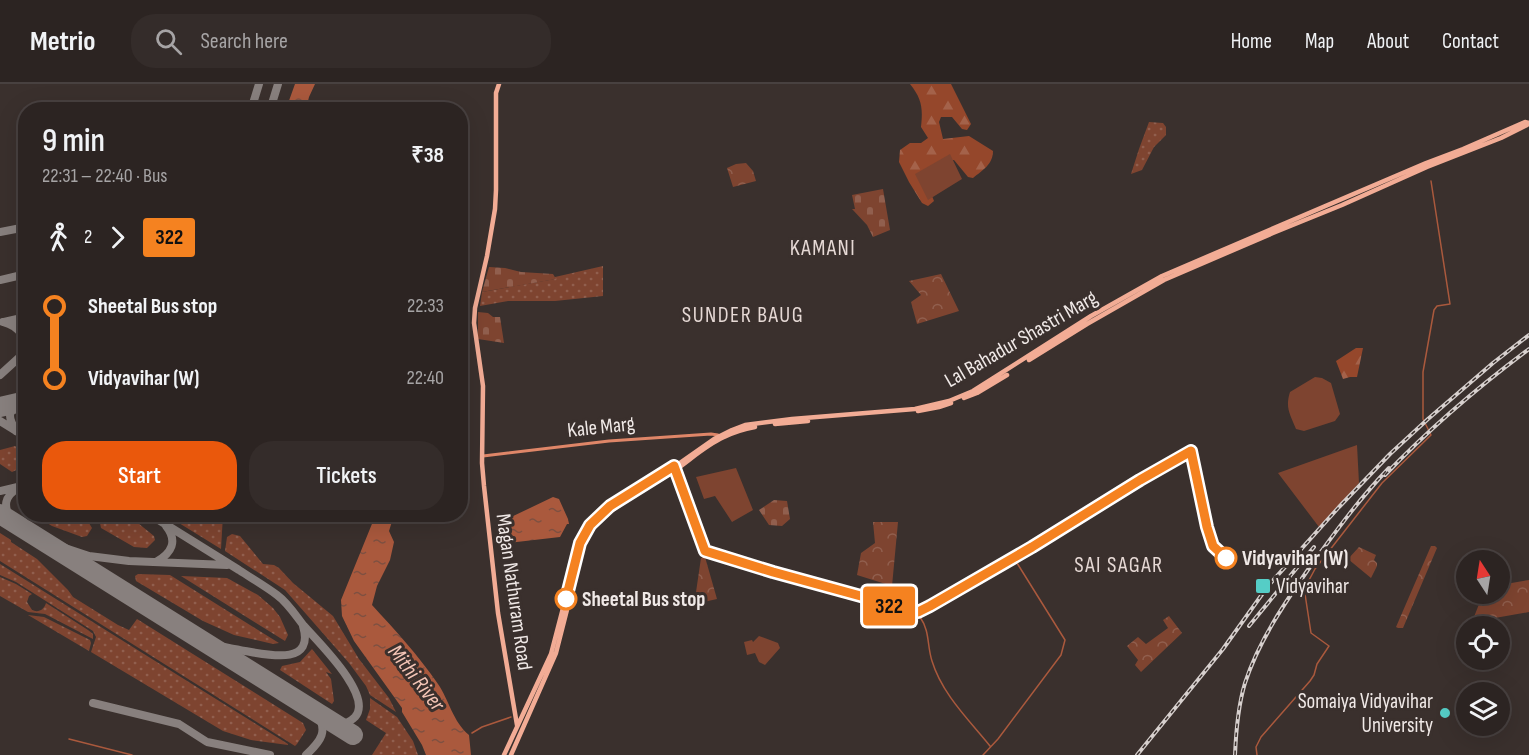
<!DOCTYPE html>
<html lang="en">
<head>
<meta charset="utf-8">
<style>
	:root { --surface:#2c2422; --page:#342c2a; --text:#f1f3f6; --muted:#a6a4a5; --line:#484140; --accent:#ea580c }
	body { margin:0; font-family:"Sofia Sans Condensed",sans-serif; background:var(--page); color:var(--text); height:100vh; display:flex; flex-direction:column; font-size:22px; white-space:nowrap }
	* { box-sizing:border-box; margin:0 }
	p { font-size:20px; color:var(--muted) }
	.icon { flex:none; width:33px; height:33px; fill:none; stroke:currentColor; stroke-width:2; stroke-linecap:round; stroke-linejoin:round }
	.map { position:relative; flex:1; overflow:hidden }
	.sheet { position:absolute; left:18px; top:18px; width:450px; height:420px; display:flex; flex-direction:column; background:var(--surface); border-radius:24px; box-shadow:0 6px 24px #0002,0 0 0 2px var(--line) }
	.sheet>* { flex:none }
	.badge { padding:0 12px; border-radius:4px; font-size:21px; line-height:39px }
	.needle { width:39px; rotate:348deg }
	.fabs { position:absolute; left:1456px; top:466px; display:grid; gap:12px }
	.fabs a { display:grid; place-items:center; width:54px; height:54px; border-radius:50%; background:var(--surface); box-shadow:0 6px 24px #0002,0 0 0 2px var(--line); font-size:30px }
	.map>.badge { position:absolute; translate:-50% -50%; box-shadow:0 0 0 3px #fff }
	.legs { display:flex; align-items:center; gap:9px; height:66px; padding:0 24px; font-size:20px }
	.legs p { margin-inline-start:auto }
	.summary { display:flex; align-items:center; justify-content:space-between; height:102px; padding:0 24px }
	h1 { font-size:33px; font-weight:600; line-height:45px }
	.action { display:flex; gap:12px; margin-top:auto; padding:12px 24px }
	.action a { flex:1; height:69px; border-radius:24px; background:var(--accent); color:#fff; font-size:24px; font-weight:600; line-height:69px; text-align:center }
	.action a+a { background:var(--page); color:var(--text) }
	ul { padding:0 24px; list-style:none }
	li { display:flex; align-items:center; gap:21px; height:72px; font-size:22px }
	li i { display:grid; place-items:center; width:9px; height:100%; margin:0 8px; background:currentColor }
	li i::after { content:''; width:15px; height:15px; margin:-8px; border:4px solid; border-radius:50%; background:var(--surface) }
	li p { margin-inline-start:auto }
	li:first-child i { background:linear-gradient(#0000 50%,currentColor 0) }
	li:last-child i { background:linear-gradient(currentColor 50%,#0000 0) }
	header { display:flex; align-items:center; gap:36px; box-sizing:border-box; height:84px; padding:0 30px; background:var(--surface); border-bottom:2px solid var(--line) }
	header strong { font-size:28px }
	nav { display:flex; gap:33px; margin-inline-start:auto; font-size:21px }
	.search { width:420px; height:54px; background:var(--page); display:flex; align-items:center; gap:15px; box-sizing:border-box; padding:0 21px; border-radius:24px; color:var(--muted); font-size:22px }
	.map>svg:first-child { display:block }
	.grass { fill:url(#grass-dots) }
	.forest { fill:url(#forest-firs) }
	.cemetery { fill:url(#cemetery-stones) }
	.park { fill:url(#park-crowns) }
	.pitch { fill:#7e4430 }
	.water { fill:url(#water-ripples) }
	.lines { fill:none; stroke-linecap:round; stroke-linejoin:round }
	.stream { stroke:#aa593d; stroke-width:1.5 }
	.taxiway { stroke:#88807e; stroke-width:8 }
	.runway { stroke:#88807e; stroke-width:20 }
	.secondary { stroke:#df8668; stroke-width:3 }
	.primary { stroke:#f2ac95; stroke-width:4.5 }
	.rail-casing { stroke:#d7d0ce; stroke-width:4 }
	.rail { stroke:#3a302d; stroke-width:1.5; stroke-dasharray:4.5; stroke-linecap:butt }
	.line-1-casing { stroke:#fff; stroke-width:14 }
	.line-1 { stroke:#f58220; stroke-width:9 }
	.stop-1-dot { fill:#fff; stroke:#f58220; stroke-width:3 }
	.poi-dot { fill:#55cdc6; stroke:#3a302d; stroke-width:2 }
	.labels { text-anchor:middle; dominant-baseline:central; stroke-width:6; stroke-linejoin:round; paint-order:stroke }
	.street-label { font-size:21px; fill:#f0e9e7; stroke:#3a302d }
	.stop-label { font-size:21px; font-weight:bold; fill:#f0e9e7; stroke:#3a302d; text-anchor:start }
	.poi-label { font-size:21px; fill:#f0e9e7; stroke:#3a302d; text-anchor:start }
	.neighbourhood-label { font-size:22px; letter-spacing:1.5px; fill:#e6d9d5; stroke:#3a302d }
	.water-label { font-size:22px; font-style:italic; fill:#f4c5b6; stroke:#3a302d }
</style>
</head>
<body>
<header>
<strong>Metrio</strong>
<div class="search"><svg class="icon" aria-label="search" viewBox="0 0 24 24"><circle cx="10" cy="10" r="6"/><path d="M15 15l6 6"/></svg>Search here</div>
<nav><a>Home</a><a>Map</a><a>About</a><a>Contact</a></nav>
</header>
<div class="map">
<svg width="1529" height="671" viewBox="0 0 1529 671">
	<defs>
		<pattern id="grass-dots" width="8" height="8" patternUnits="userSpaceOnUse" patternTransform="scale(1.5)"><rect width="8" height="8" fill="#7e4430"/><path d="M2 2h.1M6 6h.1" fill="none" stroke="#915f4e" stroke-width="1.8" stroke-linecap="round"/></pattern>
		<pattern id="forest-firs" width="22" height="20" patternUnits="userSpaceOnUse" patternTransform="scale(1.5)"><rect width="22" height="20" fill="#95472b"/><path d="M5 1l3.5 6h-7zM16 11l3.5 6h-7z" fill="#a4624a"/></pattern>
		<pattern id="cemetery-stones" width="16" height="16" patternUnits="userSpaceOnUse" patternTransform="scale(1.5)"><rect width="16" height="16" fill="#7e4430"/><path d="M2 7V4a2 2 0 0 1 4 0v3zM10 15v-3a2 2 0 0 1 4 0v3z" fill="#915f4e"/></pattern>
		<pattern id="park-crowns" width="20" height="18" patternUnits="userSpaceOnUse" patternTransform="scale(1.5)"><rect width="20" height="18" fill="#7e4430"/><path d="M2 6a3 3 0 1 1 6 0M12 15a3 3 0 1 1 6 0" fill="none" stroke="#915f4e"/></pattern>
		<pattern id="water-ripples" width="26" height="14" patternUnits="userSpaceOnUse" patternTransform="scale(1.5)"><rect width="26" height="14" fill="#aa593d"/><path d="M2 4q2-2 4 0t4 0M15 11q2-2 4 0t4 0" fill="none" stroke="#7e5041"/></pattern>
	</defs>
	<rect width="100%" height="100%" fill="#3a302d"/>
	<path class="grass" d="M1149 38 1163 39 1166 43V51L1154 63 1142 86 1131 90 1139 65Z
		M461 179 469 181 468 195 469 205 465 233 467 257 464 261 461 263V235L462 234 460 226Z
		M603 182V212L555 217H508L480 222 482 208 555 195V193Z
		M15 362 25 370V382L12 388 0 380V366Z
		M34 431C52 430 83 424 92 444L87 452 82 453 52 442Z
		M106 431H128L154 452 155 456 147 464 134 463 101 444 100 439Z
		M166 431H223L221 465Z
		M0 449 11 456V458L37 475 68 506 73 513 118 541 129 546 137 535 303 639 306 646 297 660 295 662 0 477Z
		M232 450 240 452 263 480 274 481 279 484 293 499 333 532 359 575 389 614 396 628 370 611 366 602 349 579 285 506 225 467 227 453Z
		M0 480 288 660V661L251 656 223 647 91 568 96 553 93 547 16 498 0 491Z
		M138 490 170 491 279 559 273 560 234 551 203 537 136 497 135 492Z
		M181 492 227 494 258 511 273 524 280 533 288 551 285 557Z
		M0 493 16 500 32 510 29 512 27 518 32 526C38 529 44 526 46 519L88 546 93 550V555L45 530 28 528 0 512Z
		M28 531 44 533 90 556 91 559 89 567Z
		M312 565 332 590 326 588 331 595 334 617 332 620 280 586 282 582 300 578Z
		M370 614 397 633 413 657 418 671H372L386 649 366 636 370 625Z"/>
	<path class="forest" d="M910 0H951L971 40 967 46 962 45 952 33H941L939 38 943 55 969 52 993 67C993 80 983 86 973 94L968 93 954 76 944 78 932 112 934 117 928 122 922 119 909 98 899 78 900 66 910 59H921L928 54 921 43C923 24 922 15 910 0Z
		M1356 264H1363L1357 293H1350L1343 295 1336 277Z"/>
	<path class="cemetery" d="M883 105 890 146 873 153 867 141 852 125H855L852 111Z
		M489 183 505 184 521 188 553 190 556 195 482 208Z
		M478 228 488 229 493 233H500L504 259 478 255Z
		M774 416 787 417 790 435 782 442 769 441 759 426Z"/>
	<path class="park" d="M746 79 753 87 756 97 733 103 727 84 736 80Z
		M941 190 959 227 917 240 911 218 921 211 909 197Z
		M873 438H898L892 502 857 491 861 469 875 459Z
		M1431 462H1435L1437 464 1403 544H1398L1396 543Z
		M1359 463 1376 471 1374 476 1377 479V482L1371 494 1348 475Z
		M705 473 717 515 708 517 699 521 696 519 695 515 701 474Z
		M1529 496V528L1472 538 1483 510H1500V501Z
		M1169 532 1182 549 1141 588 1135 581 1138 576 1127 562 1138 553 1146 560 1168 544 1163 536Z"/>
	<path class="pitch" d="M950 70 962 95 928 116 915 90Z
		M1315 293 1322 294 1331 299 1340 330 1335 337 1304 347 1296 345C1290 330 1285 324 1290 308Z
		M1357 361 1359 399 1319 443 1278 389Z
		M736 384 753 426 732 438 715 412 704 415 696 393Z
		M759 552 778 559 780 564 765 581 759 578 755 569 747 571 744 558 752 556 753 558Z"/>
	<path class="water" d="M295 0H315L309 13 306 25H286Z
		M553 413 559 415 568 435 569 440H567L560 453 507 459 505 436Z
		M376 430 394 431 389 447 394 458 390 476 377 502 372 521C395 546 418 571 438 600 449 616 453 638 469 651L471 671H426L422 661 402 628V624L354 557 342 532 341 516Z"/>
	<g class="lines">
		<path class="stream" d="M719 477 920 533C930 547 927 562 932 577 942 610 969 636 990 662
			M472 649 482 643 511 633
			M69 655 132 671
			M983 671 998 655 1061 571 1065 556 1017 479
			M1257 671 1256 663 1261 653 1310 597 1314 591 1317 580 1329 562 1311 549 1305 510 1308 498 1315 485 1382 399 1431 351 1423 335V288L1434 226 1437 222 1450 220 1431 97"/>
		<path class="taxiway" d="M251 26 259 0
			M270 26 278 0
			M0 148 26 143
			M0 196 26 190
			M3 238C21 243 28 255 20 272
			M4 238 26 233
			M0 291 23 270
			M0 337 26 353
			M16 347C9 335 6 328 19 318
			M0 407 26 401
			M149 430C179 449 209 467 239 486 251 494 265 502 277 511 288 519 296 532 304 542 318 558 374 612 355 633 349 639 341 641 334 639
			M11 437C3 421 4 413 19 403
			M35 451 65 464 89 472 129 477 227 481
			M156 478C172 469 178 457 166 442
			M208 560C220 562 233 565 245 567 268 571 315 582 303 542
			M93 619 179 640 207 658 212 659 270 671
			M306 671C321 657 329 647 316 628"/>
		<path class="runway" d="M0 323 26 317
			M0 430 353 651"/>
		<path class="secondary" d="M483 372 609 357 711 350 718 351"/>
		<path class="primary" d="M499 0 496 9V106L495 125 487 172 475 224 474 239 483 302 482 379 484 402 498 529 517 641
			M1029 276 1087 240 1164 196 1273 149 1342 121 1427 83 1501 54 1527 41 1529 39
			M964 314 977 309 1007 291
			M918 327 939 323 951 319
			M775 340 808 337
			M504 671 551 570 580 459 590 441 610 422 674 383 714 355 732 346 745 341 792 335 915 325 949 317 973 307 1091 232 1162 192 1426 79 1463 65 1525 38 1529 39
			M511 671 556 569 584 459C597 428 646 405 674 387 690 376 706 361 724 353 734 348 744 345 755 343"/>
		<defs>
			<path id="rail" d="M1385 391C1429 345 1478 303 1529 265
				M1249 542 1314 463
				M1137 671 1223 565 1268 502 1339 423 1390 370 1428 335 1493 279 1529 251
				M1235 671C1236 647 1238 622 1245 599 1259 556 1286 517 1312 480 1336 447 1360 414 1389 384"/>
		</defs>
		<use href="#rail" class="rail-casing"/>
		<use href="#rail" class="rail"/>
	</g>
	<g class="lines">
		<defs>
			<path id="line-1" d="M566 515 580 459 590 441 610 422 674 382 705 467 773 488 868 514 908 528H918L930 522 1032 463 1140 396 1191 367 1207 443 1213 462 1226 474"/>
		</defs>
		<use href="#line-1" class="line-1-casing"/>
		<use href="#line-1" class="line-1"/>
	</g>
	<g class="stop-1-dot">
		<circle cx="1226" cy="474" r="10"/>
		<circle cx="566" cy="515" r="10"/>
	</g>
	<g class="poi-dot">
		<rect x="1255" y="494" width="16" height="16" rx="3"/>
		<circle cx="1445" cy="629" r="6"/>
	</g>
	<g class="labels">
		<g class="street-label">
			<text transform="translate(1021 255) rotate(-30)">Lal Bahadur Shastri Marg</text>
			<text transform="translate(601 343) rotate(-6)">Kale Marg</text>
			<text transform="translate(514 508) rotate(82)">Magan Nathuram Road</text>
		</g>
		<g class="stop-label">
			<text x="1242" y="474">Vidyavihar (W)</text>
			<text x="582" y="515">Sheetal Bus stop</text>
		</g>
		<g class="poi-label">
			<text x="1276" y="502">Vidyavihar</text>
			<text x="1433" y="617" text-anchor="end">Somaiya Vidyavihar<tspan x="1433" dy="24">University</tspan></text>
		</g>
		<g class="neighbourhood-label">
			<text x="823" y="164">KAMANI</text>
			<text x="743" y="231">SUNDER BAUG</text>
			<text x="1119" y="481">SAI SAGAR</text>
		</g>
		<g class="water-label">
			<text transform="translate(416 594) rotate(52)">Mithi River</text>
		</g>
	</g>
</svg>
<div class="fabs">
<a><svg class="needle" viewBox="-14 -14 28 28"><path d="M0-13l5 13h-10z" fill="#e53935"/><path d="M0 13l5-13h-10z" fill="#a6a4a5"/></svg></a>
<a><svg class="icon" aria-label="locate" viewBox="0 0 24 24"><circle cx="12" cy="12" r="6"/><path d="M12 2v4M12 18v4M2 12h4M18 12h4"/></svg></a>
<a><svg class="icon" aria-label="layers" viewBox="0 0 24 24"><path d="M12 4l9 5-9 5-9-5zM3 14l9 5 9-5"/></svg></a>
</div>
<b class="badge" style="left:889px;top:522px;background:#f58220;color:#111">322</b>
<section class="sheet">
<div class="summary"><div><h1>9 min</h1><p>22:31 – 22:40 · Bus</p></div><b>₹38</b></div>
<div class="legs"><svg class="icon" aria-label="walk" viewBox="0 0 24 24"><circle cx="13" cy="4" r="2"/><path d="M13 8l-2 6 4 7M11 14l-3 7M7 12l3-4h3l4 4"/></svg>2<svg class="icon" aria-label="forward" viewBox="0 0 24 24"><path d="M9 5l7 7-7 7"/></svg><b class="badge" style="background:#f58220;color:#111">322</b></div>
<ul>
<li><i style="color:#f58220"></i><b>Sheetal Bus stop</b><p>22:33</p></li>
<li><i style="color:#f58220"></i><b>Vidyavihar (W)</b><p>22:40</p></li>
</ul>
<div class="action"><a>Start</a><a>Tickets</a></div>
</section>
</div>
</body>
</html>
